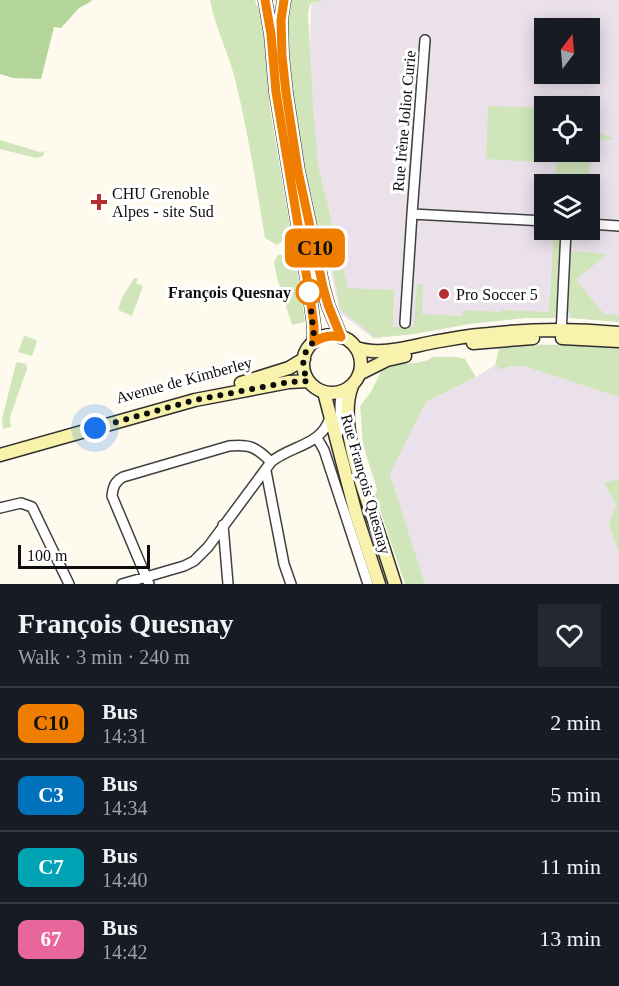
<!DOCTYPE html>
<html lang="en">
<head>
<meta charset="utf-8">
<style>
	:root { --surface:#171b24; --page:#242831; --text:#f1f3f6; --muted:#9ea1a6; --line:#363941 }
	body { margin:0; font-family:"Times New Roman",serif; background:var(--page); color:var(--text); height:100vh; display:flex; flex-direction:column; font-size:22px; white-space:nowrap }
	* { box-sizing:border-box; margin:0 }
	p { font-size:20px; color:var(--muted) }
	.icon { flex:none; width:33px; height:33px; fill:none; stroke:currentColor; stroke-width:2; stroke-linecap:round; stroke-linejoin:round }
	.map { position:relative; height:584px; overflow:hidden }
	.panel { display:flex; flex-direction:column; background:var(--surface); flex:1 }
	.panel>* { flex:none }
	.badge { padding:0 12px; border-radius:9px; font-size:21px; line-height:39px }
	.needle { width:39px; rotate:16deg }
	.buttons { position:absolute; left:534px; top:18px; display:grid; gap:12px }
	.buttons a { display:grid; place-items:center; width:66px; height:66px; border-radius:0px; background:var(--surface); box-shadow:0 3px 15px #0003; font-size:30px }
	.scale { position:absolute; left:18px; bottom:15px; width:132px; box-sizing:border-box; padding-left:6px; border:3px solid #0d0d0d; border-top:0; font-size:16px; line-height:21px; white-space:nowrap; color:#0d0d0d; -webkit-text-stroke:4px #fff; paint-order:stroke }
	.you { position:absolute; width:30px; height:30px; margin:-15px; border:4px solid #fff; border-radius:50%; background:#1a73e8; box-shadow:0 0 0 9px #1a73e833 }
	.map>.badge { position:absolute; translate:-50% -50%; box-shadow:0 0 0 3px #fff }
	.round { display:grid; place-items:center; flex:none; width:63px; height:63px; border-radius:0px; background:var(--page) }
	.head { display:flex; align-items:center; justify-content:space-between; height:102px; padding:0 18px }
	h1 { font-size:28px; font-weight:800; line-height:45px }
	ul { padding:0; list-style:none }
	li { display:flex; align-items:center; gap:18px; height:72px; padding:0 18px; border-top:2px solid var(--line) }
	li div { flex:1 }
	li b { display:block; font-size:22px }
	li em { font-style:normal }
	li .badge { min-width:66px; font-weight:700; text-align:center }
	.map>svg:first-child { display:block }
	.industrial { fill:#eae1eb; fill-rule:evenodd }
	.green { fill:#d0e6ba }
	.forest { fill:#b4d59a }
	.lines { fill:none; stroke-linecap:round; stroke-linejoin:round }
	.street-casing { stroke:#404040; stroke-width:12 }
	.secondary-casing { stroke:#2f2f2f; stroke-width:15 }
	.street { stroke:#fff; stroke-width:9 }
	.secondary { stroke:#f9f2ad; stroke-width:12 }
	.line-casing { stroke:#fff; stroke-width:14 }
	.line { stroke:#ee7d00; stroke-width:9 }
	.walk { stroke:#0d0d0d; stroke-width:6; stroke-dasharray:0 10.8 }
	.poi-dot { fill:#b32f32; stroke:#fff; stroke-width:2 }
	.stop-dot { fill:#fff; stroke:#ee7d00; stroke-width:3 }
	.labels { text-anchor:middle; dominant-baseline:central; stroke-width:6; stroke-linejoin:round; paint-order:stroke }
	.street-label { font-size:16px; fill:#0d0d0d; stroke:#fff }
	.poi-label { font-size:16px; fill:#0d0d0d; stroke:#fff; text-anchor:start }
	.stop-label { font-size:16px; font-weight:bold; fill:#0d0d0d; stroke:#fff; text-anchor:end }
</style>
</head>
<body>
<div class="map">
<svg width="619" height="584" viewBox="0 0 619 584">
	<rect width="100%" height="100%" fill="#fefbee"/>
	<path class="industrial" d="M320 0H619V322L571 318H525L469 324 414 334 373 338 340 313 312 185 310 35 311 5ZM544 28H590V74H544ZM544 106H590V152H544ZM544 184H590V230H544Z
		M495 365 501 370 510 366H523L619 397V479L605 484 616 504 609 524 619 555V584H425L390 474 426 402 476 377Z"/>
	<path class="green" d="M210 0H255L263 20 270 109 291 232 287 238 277 245 265 238C256 185 248 131 235 79 228 52 215 27 210 0Z
		M289 0H324L310 4 308 14 313 105 318 166 348 288 394 290 393 327H414L417 284H423L422 314 462 316 463 310 501 312 502 310 549 312 554 230 560 232 562 247 556 317 551 318H525L469 324 414 334 373 338 370 333 340 309 333 270H324L300 155 289 82 286 7Z
		M488 106 539 108 537 162 486 159Z
		M590 130 596 131 614 139 591 140 589 184H556L557 157 549 154 551 152H590Z
		M0 140 40 152 44 151 43 156 37 158 0 149Z
		M571 251 607 254 576 280 604 314 619 315V322L571 318 568 309Z
		M278 255H292L297 269 305 322 292 325 277 278 274 262Z
		M134 278 138 279 136 283 143 286 132 316 118 310 122 298Z
		M24 336H26L36 340 37 342 32 356 18 352Z
		M509 344 619 346V397L523 366H510L501 370 495 365 499 349Z
		M433 357H457L465 359 476 377 426 402 390 474 425 584H405L375 495 377 489 363 445 360 406 371 392 381 371C387 369 394 365 400 364 410 364 424 363 433 357Z
		M18 362 26 364 27 369 10 417 11 427 3 429 2 419 16 363Z
		M619 479V555L609 524 616 504 604 483Z"/>
	<path class="forest" d="M0 0H91L92 1 79 8 61 28 54 27 41 79 13 78 0 74Z"/>
	<g class="lines">
		<defs>
			<path id="street" d="M425 40 412 214 544 221
				M590 224 619 226
				M405 323 412 214
				M561 335 566 230
				M317 438 324 450 368 584
				M335 438C343 427 340 419 340 407 340 401 341 396 343 391
				M266 471 284 564 291 584
				M0 508 21 503 32 507 69 584
				M223 525 228 584
				M122 584 184 566 194 561 208 547 271 462C291 445 322 446 330 417
				M149 584 112 496C113 487 115 481 123 477L229 446C250 444 256 447 271 462"/>
			<path id="secondary" d="M265 0 271 34 276 92 310 297 314 326V342
				M284 0 281 20 282 56 286 93 298 171 323 287 328 305 341 337
				M303 364a29 29 0 1 1 58 0a29 29 0 1 1-58 0Z
				M562 338 619 341
				M473 343 533 338
				M356 348C381 356 408 347 434 342 452 339 470 335 489 334 532 329 576 329 619 333
				M359 374 387 360 405 356
				M241 383 289 368 304 359
				M352 386C338 421 361 483 373 517 381 540 388 562 395 584
				M324 392 356 514 379 584
				M0 455 195 400 289 382 308 381"/>
		</defs>
		<use href="#street" class="street-casing"/>
		<use href="#secondary" class="secondary-casing"/>
		<use href="#street" class="street"/>
		<use href="#secondary" class="secondary"/>
	</g>
	<g class="lines">
		<defs>
			<path id="line" d="M265 0 271 34 276 92 310 297 314 326V342C324 336 330 335 341 337L328 305 323 287 298 171 286 93 282 56 281 20 284 0"/>
		</defs>
		<use href="#line" class="line-casing"/>
		<use href="#line" class="line"/>
		<path class="walk" d="M95 428 195 400 289 382 308 381C303 371 301 360 307 350 311 344 314 343 314 336L309 292"/>
	</g>
	<g class="poi-dot">
		<path d="M96 193h6v6h6v6h-6v6h-6v-6h-6v-6h6z"/>
		<circle cx="444" cy="294" r="6"/>
	</g>
	<circle class="stop-dot" cx="309" cy="292" r="12"/>
	<g class="labels">
		<g class="street-label">
			<text transform="translate(404 121) rotate(-85)">Rue Irène Joliot Curie</text>
			<text transform="translate(184 380) rotate(-15)">Avenue de Kimberley</text>
			<text transform="translate(366 484) rotate(74)">Rue François Quesnay</text>
		</g>
		<g class="poi-label">
			<text x="112" y="193">CHU Grenoble<tspan x="112" dy="18">Alpes - site Sud</tspan></text>
			<text x="456" y="294">Pro Soccer 5</text>
		</g>
		<g class="stop-label">
			<text x="291" y="292">François Quesnay</text>
		</g>
	</g>
</svg>
<div class="buttons">
<a><svg class="needle" viewBox="-14 -14 28 28"><path d="M0-13l5 13h-10z" fill="#e53935"/><path d="M0 13l5-13h-10z" fill="#9ea1a6"/></svg></a>
<a><svg class="icon" aria-label="locate" viewBox="0 0 24 24"><circle cx="12" cy="12" r="6"/><path d="M12 2v4M12 18v4M2 12h4M18 12h4"/></svg></a>
<a><svg class="icon" aria-label="layers" viewBox="0 0 24 24"><path d="M12 4l9 5-9 5-9-5zM3 14l9 5 9-5"/></svg></a>
</div>
<div class="scale">100 m</div>
<div class="you" style="left:95px;top:428px"></div>
<b class="badge" style="left:315px;top:248px;background:#ee7d00;color:#111">C10</b>
</div>
<section class="panel">
<div class="head"><div><h1>François Quesnay</h1><p>Walk · 3 min · 240 m</p></div><a class="round"><svg class="icon" aria-label="heart" viewBox="0 0 24 24"><path d="M12 20l-8-8c-3-5 5-10 8-4 3-6 11-1 8 4z"/></svg></a></div>
<ul>
<li><span class="badge" style="background:#ee7d00;color:#111">C10</span><div><b>Bus</b><p>14:31</p></div><em>2 min</em></li>
<li><span class="badge" style="background:#0072bc;color:#fff">C3</span><div><b>Bus</b><p>14:34</p></div><em>5 min</em></li>
<li><span class="badge" style="background:#00a3b4;color:#fff">C7</span><div><b>Bus</b><p>14:40</p></div><em>11 min</em></li>
<li><span class="badge" style="background:#e7679c;color:#fff">67</span><div><b>Bus</b><p>14:42</p></div><em>13 min</em></li>
</ul>
</section>
</body>
</html>
